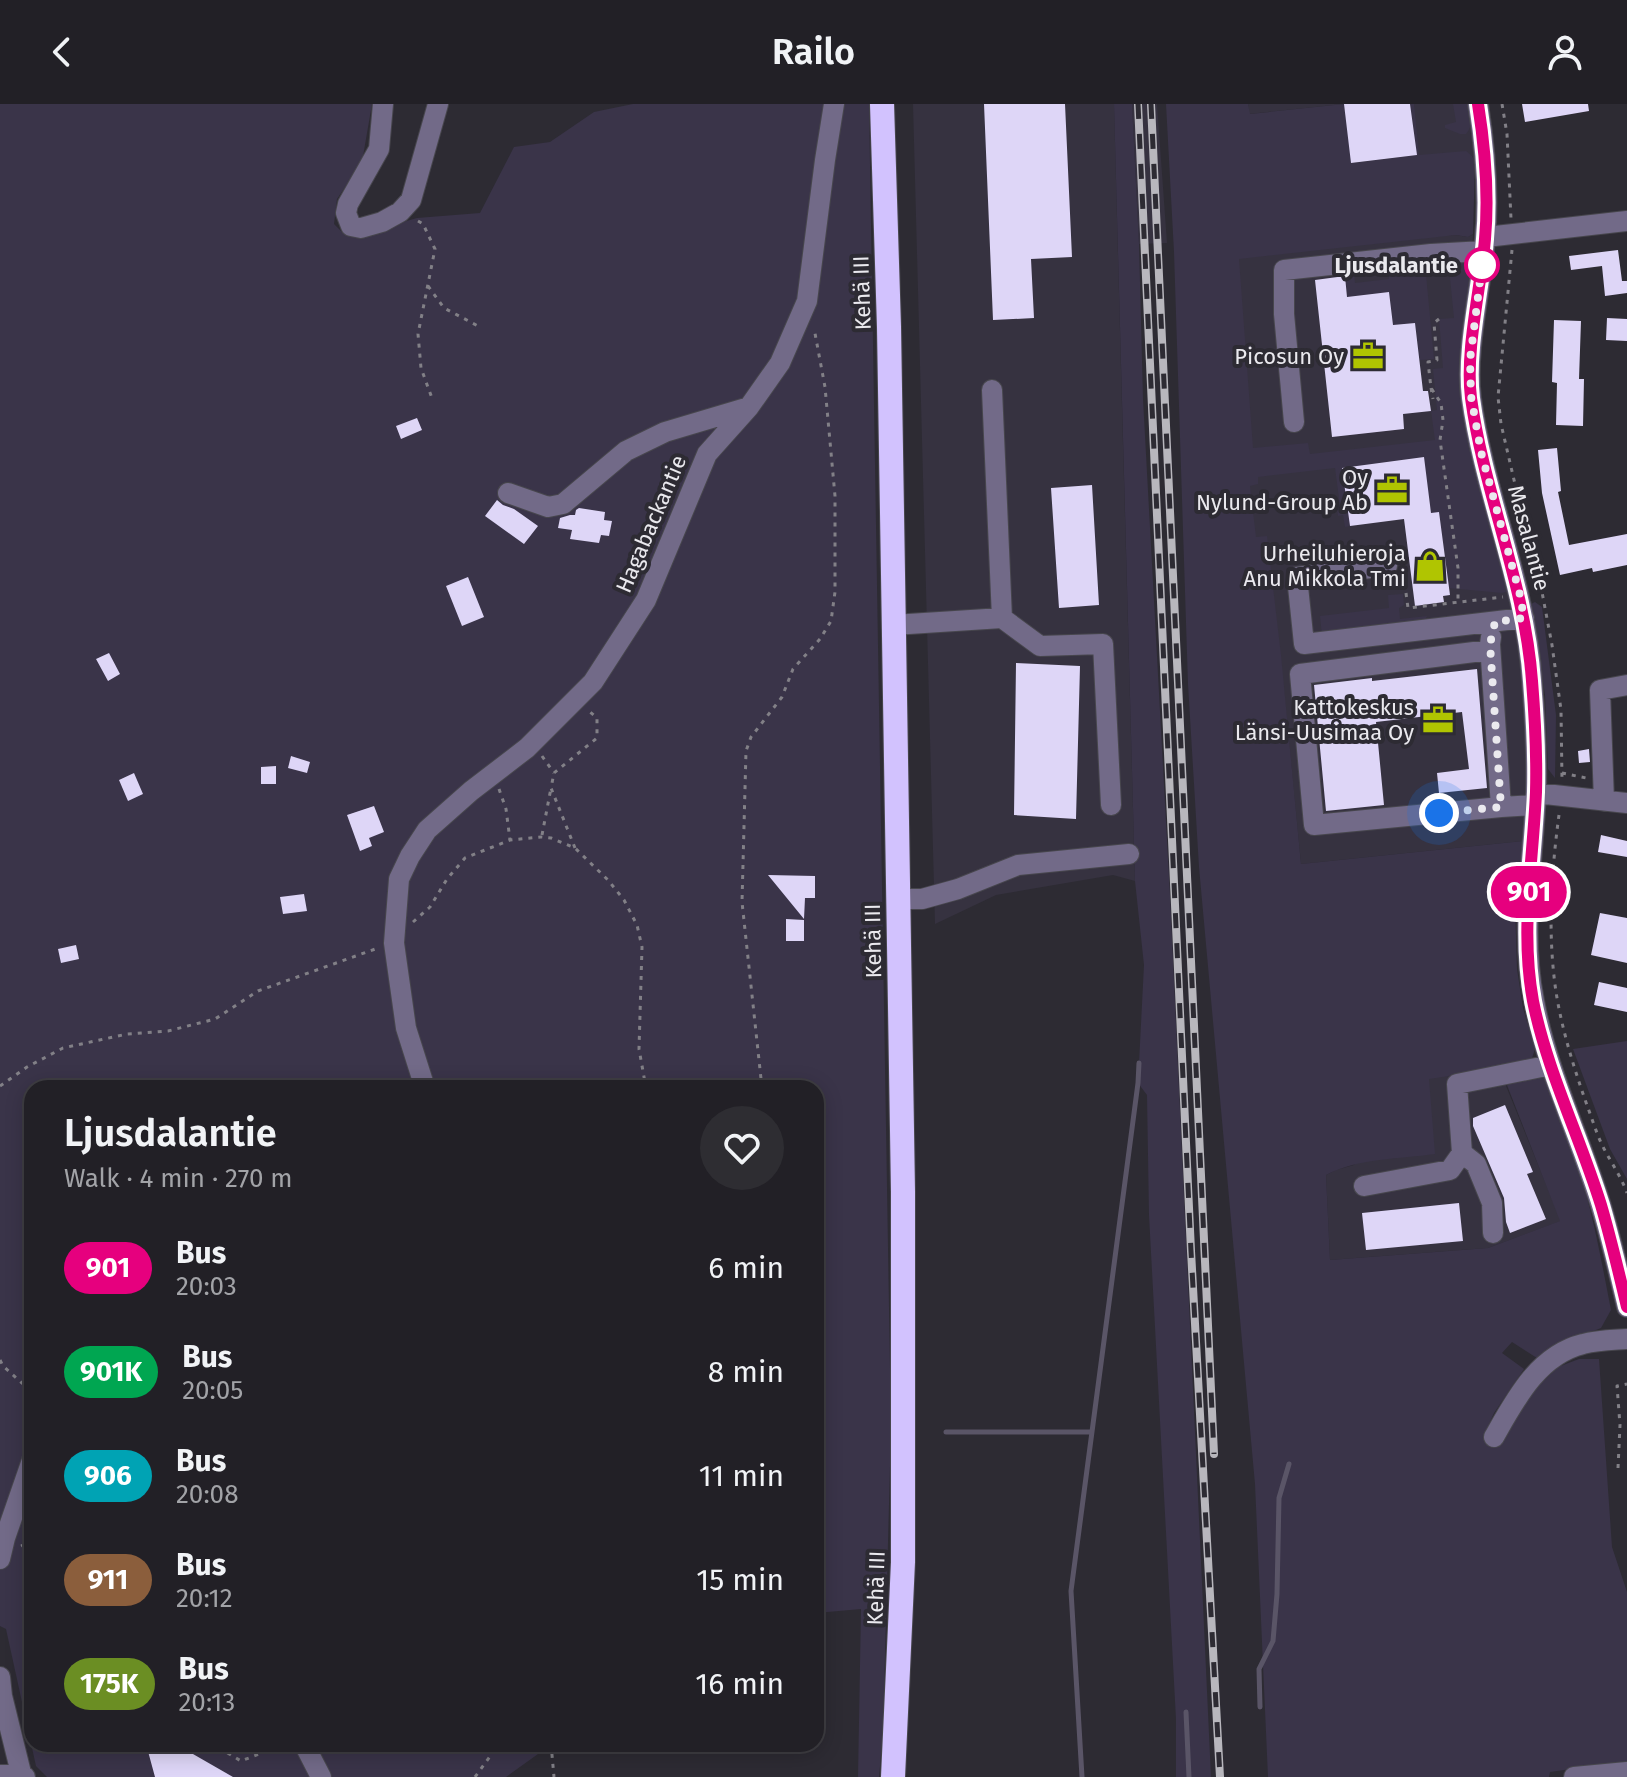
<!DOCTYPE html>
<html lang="en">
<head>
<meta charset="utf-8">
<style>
	:root { --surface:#222026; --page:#2e2d32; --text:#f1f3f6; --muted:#a2a3a7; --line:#3f3e43 }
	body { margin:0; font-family:"Fira Sans",sans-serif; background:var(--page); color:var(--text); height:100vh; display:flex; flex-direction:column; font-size:30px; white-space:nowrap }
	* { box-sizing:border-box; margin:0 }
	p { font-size:26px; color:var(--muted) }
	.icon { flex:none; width:44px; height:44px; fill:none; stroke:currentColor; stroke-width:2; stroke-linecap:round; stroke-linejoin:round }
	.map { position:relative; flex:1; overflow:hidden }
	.sheet { position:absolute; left:24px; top:976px; width:800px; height:672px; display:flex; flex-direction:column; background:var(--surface); border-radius:24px; box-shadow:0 4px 20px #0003,0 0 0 2px var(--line) }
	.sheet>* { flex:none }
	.badge { padding:0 16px; border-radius:26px; font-size:28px; line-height:52px }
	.you { position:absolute; width:40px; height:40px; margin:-20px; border:6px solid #fff; border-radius:50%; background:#1a73e8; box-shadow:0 0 0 12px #1a73e833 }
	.map>.badge { position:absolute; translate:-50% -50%; box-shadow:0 0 0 4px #fff }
	.round { display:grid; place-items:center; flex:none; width:84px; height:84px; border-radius:42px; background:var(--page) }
	.head { display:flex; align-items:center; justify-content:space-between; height:136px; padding:0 40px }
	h1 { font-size:38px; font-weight:600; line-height:60px }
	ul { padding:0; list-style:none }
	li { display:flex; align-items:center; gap:24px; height:104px; padding:0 40px }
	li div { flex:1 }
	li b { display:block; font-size:30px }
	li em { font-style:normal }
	li .badge { min-width:88px; font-weight:700; text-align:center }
	header { display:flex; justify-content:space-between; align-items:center; height:104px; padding:0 40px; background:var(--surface); font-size:36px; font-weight:600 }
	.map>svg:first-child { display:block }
	.built { fill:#363240 }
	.green { fill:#3a3449 }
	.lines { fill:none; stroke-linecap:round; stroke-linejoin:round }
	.stream { stroke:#5a5567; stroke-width:5 }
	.building { fill:#ded6f7 }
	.minor-casing { stroke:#47464d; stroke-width:22 }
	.highway-casing { stroke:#47464d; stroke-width:26 }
	.path { stroke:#828087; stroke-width:3; stroke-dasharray:4 6; stroke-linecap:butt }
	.minor { stroke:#726a88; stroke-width:20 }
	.highway { stroke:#d2c2fe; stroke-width:24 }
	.rail-casing { stroke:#b8b7bd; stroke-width:8 }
	.rail { stroke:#2d2b33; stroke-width:5; stroke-dasharray:15; stroke-linecap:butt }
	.line-casing { stroke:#fff; stroke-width:18 }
	.line { stroke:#e6007e; stroke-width:12 }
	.walk { stroke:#eae9ee; stroke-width:8; stroke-dasharray:0 14.4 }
	.stop-dot { fill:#fff; stroke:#e6007e; stroke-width:4 }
	.labels { text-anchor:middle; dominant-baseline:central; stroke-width:8; stroke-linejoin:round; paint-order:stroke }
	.stop-label { font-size:22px; font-weight:bold; fill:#eae9ee; stroke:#2d2b33; text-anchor:end }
	.street-label { font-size:22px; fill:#eae9ee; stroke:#2d2b33 }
	.poi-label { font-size:22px; fill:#eae9ee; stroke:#2d2b33; text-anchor:end }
</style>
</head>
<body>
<header><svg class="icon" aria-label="back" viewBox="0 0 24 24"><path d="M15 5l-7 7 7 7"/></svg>Railo<svg class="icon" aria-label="person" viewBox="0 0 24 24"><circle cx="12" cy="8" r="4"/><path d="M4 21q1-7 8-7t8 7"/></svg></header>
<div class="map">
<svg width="1627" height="1673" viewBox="0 0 1627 1673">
	<rect width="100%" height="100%" fill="#2d2b33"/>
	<path class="built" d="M913 0H1114L1123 341 1135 777 1113 771 996 791 935 820Z
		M1132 0H1157L1167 139 1139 140Z
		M1248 0H1469L1475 39V58L1472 52 1416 51 1351 59 1344 0 1249 10Z
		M1473 130 1471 166 1460 263 1461 302 1468 338 1509 487 1524 560 1529 645 1523 737 1301 760 1281 558 1190 147 1456 131 1468 133Z
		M1503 963 1506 982 1561 1117 1488 1144 1330 1156 1326 1071 1336 1066 1354 1061 1429 974Z"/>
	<path class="green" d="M0 0H372L362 58 337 95 334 120 343 129 358 131 417 114 480 109 514 43 550 38 594 8 633 0H869L891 1324 883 1629 879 1673H858L861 1505 816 1509V984H32V1640H552L506 1673H47L36 1662 6 1525 0 1522Z
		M1114 0H1132L1139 140 1143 295 1170 791 1211 1673H1176V1615L1149 1111 1147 991 1138 979 1144 861 1135 777Z
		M1166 0H1248L1250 10 1344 0 1352 59 1416 51 1410 0H1414L1419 51 1466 47 1472 52 1475 58 1473 130 1468 133 1456 131 1239 155 1253 344 1308 339 1310 350 1435 336 1431 307 1437 306 1433 265 1443 264 1439 215 1454 214 1449 164 1459 159H1467L1471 166 1460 263 1461 302 1468 338 1509 487 1502 489 1449 484 1439 409H1431L1423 353 1343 364 1350 422 1345 423 1343 411 1338 412 1337 403 1340 402 1335 364 1258 373V380L1250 382 1256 433 1267 432 1281 551 1301 760 1523 737 1515 798 1517 865 1523 904 1535 945 1532 954 1521 961 1429 975 1435 1050C1400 1055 1358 1054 1326 1071L1330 1156 1488 1144 1560 1117 1505 976 1543 972 1547 976C1556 1001 1567 1027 1575 1053 1592 1103 1601 1155 1611 1206L1601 1224 1557 1241 1537 1254 1512 1238 1502 1249 1524 1265 1494 1309 1483 1334 1492 1342 1505 1335 1530 1290 1558 1263 1579 1255H1599L1612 1443 1627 1488V1657L1550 1668 1549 1673H1268L1255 1380 1199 763 1188 580 1174 148Z
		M1453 0H1469C1471 11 1474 20 1466 30H1460L1445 24V21L1456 18Z
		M1425 160 1434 255 1420 256 1415 219 1393 221 1389 188 1347 193 1345 167H1354L1355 179 1389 175 1388 164Z
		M1403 490 1404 501 1399 504 1400 515 1427 512 1424 518 1322 532 1320 512 1389 504 1388 491Z
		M1535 498 1542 503 1556 611 1555 674 1548 665 1545 591 1531 500Z
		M1627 937V1075L1610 1045 1573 945Z"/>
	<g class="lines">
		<path class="stream" d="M946 1328H1092
			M1260 1603 1259 1565 1273 1537 1277 1490 1279 1394 1289 1360
			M1186 1608 1189 1673
			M1082 1673 1071 1487 1138 979 1139 959"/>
	</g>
	<path class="building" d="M984 0H1065L1072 153 1031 155 1034 214 993 216Z
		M1344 0H1410L1417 51 1351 59Z
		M1522 0H1588L1589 7 1525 18Z
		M1618 146 1622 177H1627V189L1605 192 1602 162 1571 166 1569 152Z
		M1345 172 1347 193 1389 188 1393 221 1415 219 1423 287H1428L1431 307 1403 310 1404 325 1332 333 1315 176Z
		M1607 214 1627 215V237L1606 236Z
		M1554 216 1581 217 1579 275H1584L1583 322 1556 321 1557 279 1552 278Z
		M417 314 422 326 401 335 396 322Z
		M1557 344 1561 387 1558 388 1569 441 1627 430V461L1593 468 1592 464 1560 471 1542 389 1538 346Z
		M1424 353 1431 409 1439 408 1450 491 1443 492 1444 498 1415 502 1404 415 1350 422 1342 364Z
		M1092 381 1099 501 1059 504 1051 384Z
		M497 396 503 401 514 405 538 422 524 440 485 412Z
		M579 404 605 408 604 416 612 417 609 432 601 431 599 439 570 435 572 426 558 424 560 414 570 411H575L576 406Z
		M468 473 484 513 462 522 446 482Z
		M109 549 120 570 108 577 96 555Z
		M1016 559 1080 562 1076 715 1014 711Z
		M1477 565 1487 684 1439 689 1437 669 1469 665 1462 608 1376 618 1384 701 1326 707 1314 581 1372 574V577Z
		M1589 645 1590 658 1579 659 1578 647Z
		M291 652 310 658 307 669 288 664Z
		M276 662V680H261V663Z
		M134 669 143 690 128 697 119 676Z
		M374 702 384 728 369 734 372 742 360 747 347 711Z
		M1601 731 1627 737V753L1598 748Z
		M768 771 815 772V794H805L804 815Z
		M304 790 307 807 283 810 280 793Z
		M1600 809 1627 814V859L1591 851Z
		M786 815 804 816V837H786Z
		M76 841 79 855 61 859 58 845Z
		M1599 878 1627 884V908L1594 901Z
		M1505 1001 1533 1068 1527 1070 1546 1115 1510 1129 1506 1118 1504 1094 1473 1022V1014Z
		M1459 1099 1463 1137 1366 1146 1362 1109Z
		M146 1640H185L186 1646 233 1673H155Z"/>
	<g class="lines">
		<defs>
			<path id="minor" d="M383 0 379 45 348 100 346 109 351 122 361 124 382 118 400 108 411 96 438 0
				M1478 0C1485 44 1489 90 1485 135 1481 185 1465 246 1471 294 1484 390 1526 480 1532 577 1535 614 1537 651 1536 688 1533 758 1520 827 1534 897 1547 967 1580 1033 1601 1102 1611 1135 1619 1169 1627 1203
				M1486 133 1627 117
				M992 286 1002 514
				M1294 318 1284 210V166L1431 150 1484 147
				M508 389 548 403 563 400 626 347 665 328 749 303
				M1387 462 1297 473 1304 540 1524 514
				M1002 514 1040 542 1103 540 1111 701
				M893 521 1002 514
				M1491 533 1490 540 1501 703 1534 701
				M1490 546 1300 570 1314 721 1501 703
				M1536 689 1627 699
				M1604 697 1600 586 1627 581
				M898 795H922L958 785 1018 761 1129 750
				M425 984 406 924 394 839 399 775 410 752 427 726 471 687 527 644 593 578 646 496 707 350 749 303 780 259 807 197 825 56 834 0
				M1462 1049 1476 1060 1492 1099 1493 1129
				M1364 1082 1450 1066 1462 1049 1457 980 1551 961
				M1494 1333C1515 1296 1538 1251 1583 1240 1597 1236 1612 1236 1627 1235
				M0 1455 5 1434 32 1356
				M0 1573 2 1592 21 1669 25 1673
				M304 1640 321 1673
				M0 1671 21 1669
				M1574 1673 1627 1668"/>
			<path id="highway" d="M882 0 889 223 903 1088V1458L893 1673"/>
		</defs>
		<use href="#minor" class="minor-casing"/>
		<use href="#highway" class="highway-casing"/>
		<path class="path" d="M1502 0 1507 30 1511 115
			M418 117 423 120 435 145 418 230 421 264 433 297
			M1512 146 1498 293 1501 320 1518 393 1542 488 1552 541 1561 606 1562 675
			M428 182 444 204 478 222
			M1439 215 1434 219 1437 256 1428 258 1431 284 1441 299 1443 316 1440 336 1458 464V499
			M1431 284 1433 295
			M1406 489 1408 504 1503 493
			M542 652 554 669
			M1562 669 1586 674
			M499 685 506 705 510 736
			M1559 711C1551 770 1547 834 1557 894 1565 940 1581 985 1597 1029 1605 1051 1619 1067 1627 1089
			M542 731 551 684
			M575 744 551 684 554 669 597 634V614L590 608
			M413 818 430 803 447 775 465 754 510 736 541 733 551 734 575 744 608 776 624 796 637 821 642 843 639 945 646 984
			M0 982 27 963 63 944 127 930 168 927 215 915 258 887 378 844
			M762 984 742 798 746 647 751 633 782 593 793 565 820 535 831 517 835 488V392L825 283 814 224
			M0 1256 3 1262 32 1288
			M1618 1364 1620 1321 1617 1282 1627 1280
			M21 1442 32 1437
			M224 1640 226 1648 241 1657 267 1647
			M551 1640 554 1673
			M475 1673 499 1640"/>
		<use href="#minor" class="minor"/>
		<use href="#highway" class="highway"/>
		<defs>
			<path id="rail" d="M1138 0 1191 1147 1220 1673
				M1151 0 1214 1350"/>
		</defs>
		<use href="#rail" class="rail-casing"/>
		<use href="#rail" class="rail"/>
	</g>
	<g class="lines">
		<defs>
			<path id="line" d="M1478 0C1485 44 1489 90 1485 135 1481 184 1465 246 1471 294 1484 390 1525 479 1532 577 1535 614 1537 651 1536 688 1533 758 1520 827 1533 897 1547 967 1580 1033 1601 1101 1611 1135 1619 1169 1627 1203"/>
		</defs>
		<use href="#line" class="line-casing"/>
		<use href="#line" class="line"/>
		<path class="walk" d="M1439 709 1501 703 1490 540 1495 518 1524 514 1520 491 1481 348 1471 292 1470 256 1482 161"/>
	</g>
	<defs>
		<symbol id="office-bare" viewBox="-9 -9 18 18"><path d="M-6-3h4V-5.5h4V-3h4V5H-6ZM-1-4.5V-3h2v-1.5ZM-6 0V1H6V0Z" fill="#b0c501" stroke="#2d2b33" stroke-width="2.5" paint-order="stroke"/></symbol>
		<symbol id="shop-bare" viewBox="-9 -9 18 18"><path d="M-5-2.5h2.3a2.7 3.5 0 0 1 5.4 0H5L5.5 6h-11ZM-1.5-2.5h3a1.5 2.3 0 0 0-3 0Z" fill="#b0c501" stroke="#2d2b33" stroke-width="2.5" paint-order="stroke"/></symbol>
	</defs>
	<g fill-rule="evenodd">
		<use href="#office-bare" x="1346" y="230" width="44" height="44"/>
		<use href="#office-bare" x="1370" y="364" width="44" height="44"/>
		<use href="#shop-bare" x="1408" y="440" width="44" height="44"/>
		<use href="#office-bare" x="1416" y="594" width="44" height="44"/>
	</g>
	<circle class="stop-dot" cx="1482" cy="161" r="16"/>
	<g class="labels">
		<g class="stop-label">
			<text x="1458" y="161">Ljusdalantie</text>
		</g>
		<g class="street-label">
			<text transform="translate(862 189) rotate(-92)">Kehä III</text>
			<text transform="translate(651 420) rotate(-67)">Hagabackantie</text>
			<text transform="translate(1529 434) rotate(75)">Masalantie</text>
			<text transform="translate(873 837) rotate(-91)">Kehä III</text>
			<text transform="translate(876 1484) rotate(-88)">Kehä III</text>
		</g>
		<g class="poi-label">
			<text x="1344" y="252">Picosun Oy</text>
			<text x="1368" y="373">Oy<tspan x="1368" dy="25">Nylund-Group Ab</tspan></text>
			<text x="1406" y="449">Urheiluhieroja<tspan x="1406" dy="25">Anu Mikkola Tmi</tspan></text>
			<text x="1414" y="603">Kattokeskus<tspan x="1414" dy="25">Länsi-Uusimaa Oy</tspan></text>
		</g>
	</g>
</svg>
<div class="you" style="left:1439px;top:709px"></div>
<b class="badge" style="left:1529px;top:788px;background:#e6007e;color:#fff">901</b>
<section class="sheet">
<div class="head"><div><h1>Ljusdalantie</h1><p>Walk · 4 min · 270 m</p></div><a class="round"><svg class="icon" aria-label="heart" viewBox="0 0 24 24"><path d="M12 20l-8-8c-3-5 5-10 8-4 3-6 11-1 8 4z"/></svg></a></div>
<ul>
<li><span class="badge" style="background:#e6007e;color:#fff">901</span><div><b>Bus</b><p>20:03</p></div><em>6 min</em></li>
<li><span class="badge" style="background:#00a651;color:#fff">901K</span><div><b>Bus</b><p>20:05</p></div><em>8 min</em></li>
<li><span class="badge" style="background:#00a3b4;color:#fff">906</span><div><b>Bus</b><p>20:08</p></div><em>11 min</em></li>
<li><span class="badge" style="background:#8b5e3c;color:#fff">911</span><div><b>Bus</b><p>20:12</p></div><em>15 min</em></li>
<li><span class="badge" style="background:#6b8e23;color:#fff">175K</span><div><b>Bus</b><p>20:13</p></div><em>16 min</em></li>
</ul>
</section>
</div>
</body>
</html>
